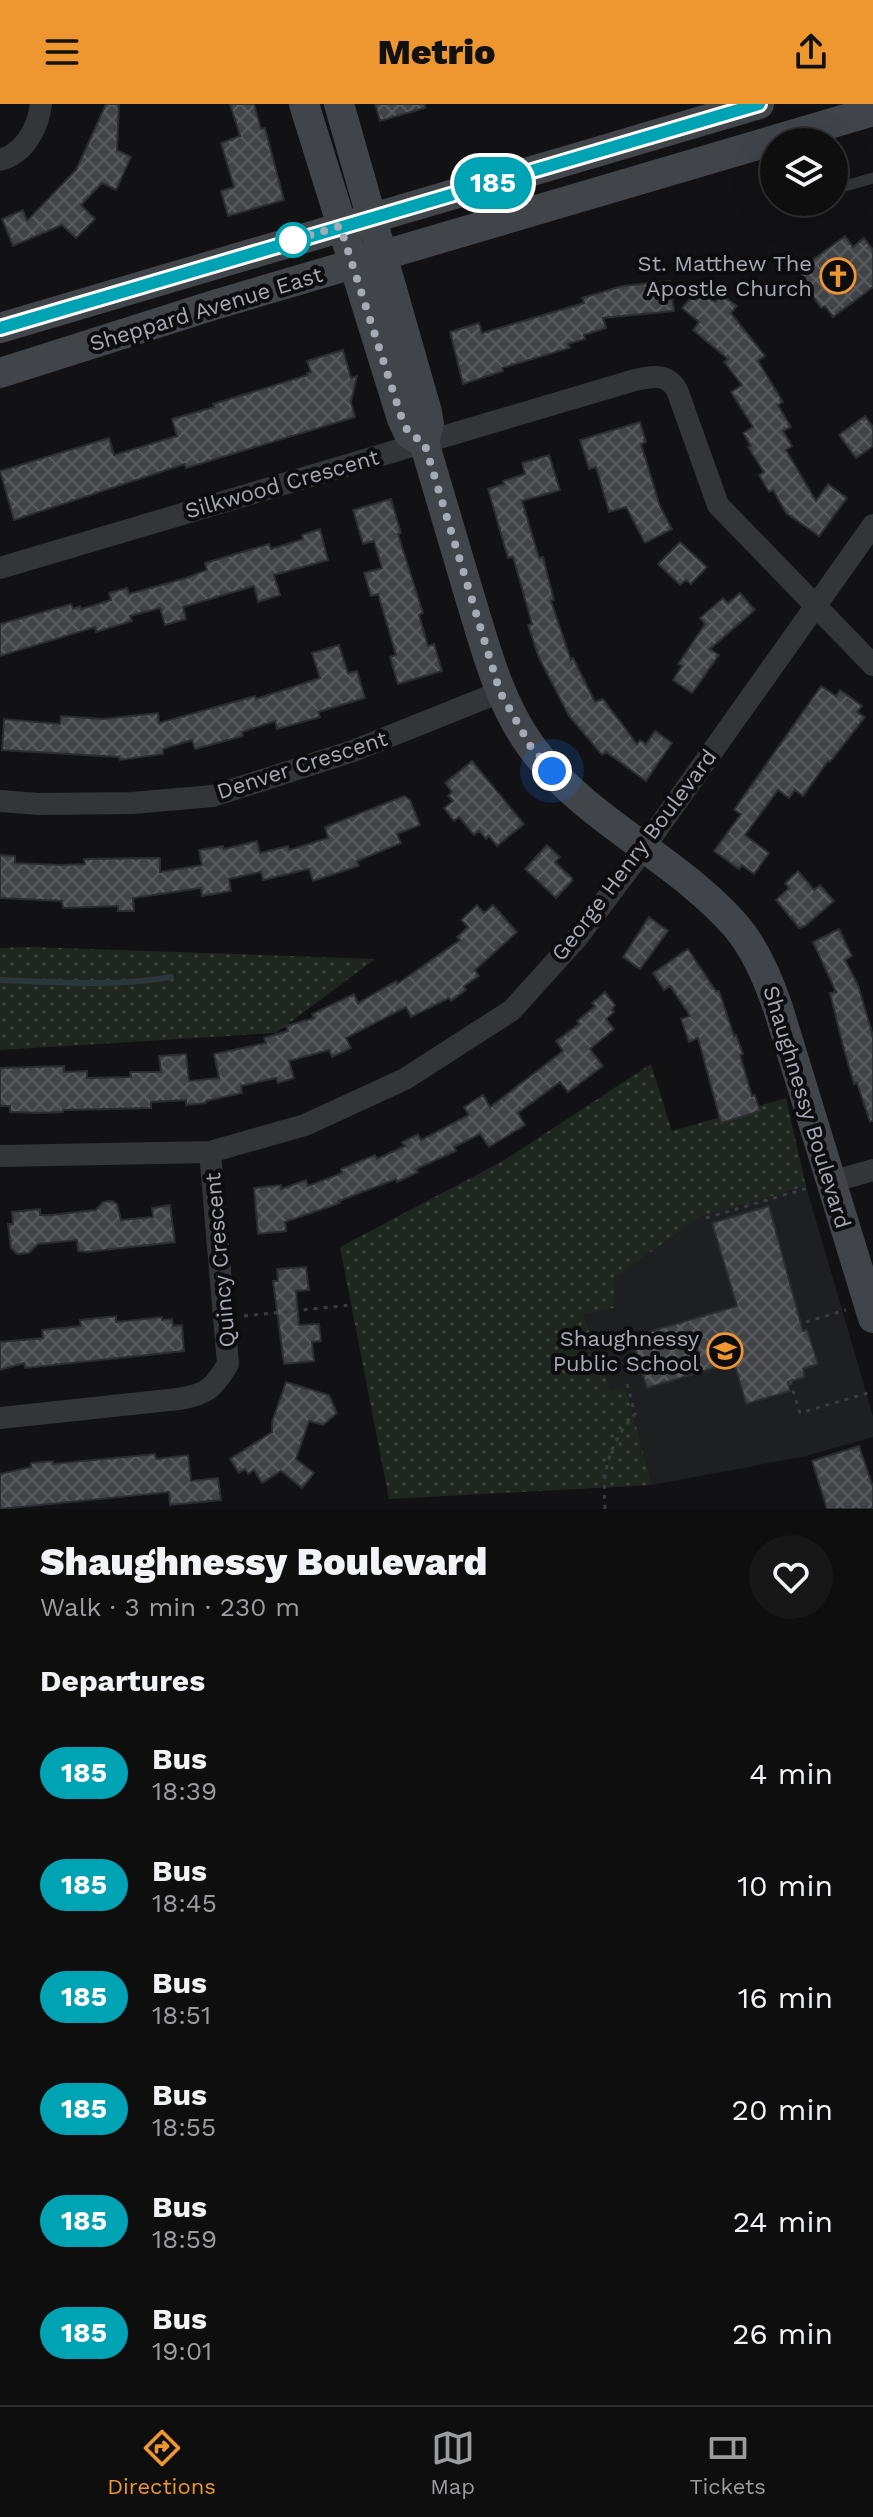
<!DOCTYPE html>
<html lang="en">
<head>
<meta charset="utf-8">
<style>
	:root { --surface:#0e0e0f; --page:#171718; --text:#f1f3f6; --muted:#9b9c9e; --line:#2e2e2f; --accent:#ee9630 }
	body { margin:0; font-family:"Work Sans",sans-serif; background:var(--page); color:var(--text); height:100vh; display:flex; flex-direction:column; font-size:30px; white-space:nowrap }
	* { box-sizing:border-box; margin:0 }
	p { font-size:26px; color:var(--muted) }
	.icon { flex:none; width:44px; height:44px; fill:none; stroke:currentColor; stroke-width:2; stroke-linecap:round; stroke-linejoin:round }
	.map { position:relative; height:1405px; overflow:hidden }
	.panel { display:flex; flex-direction:column; background:var(--surface); flex:1 }
	.panel>* { flex:none }
	.badge { padding:0 16px; border-radius:26px; font-size:28px; line-height:52px }
	.tools { position:absolute; left:760px; top:24px; display:grid; gap:16px }
	.tools a { display:grid; place-items:center; width:88px; height:88px; border-radius:50%; background:var(--surface); box-shadow:0 8px 32px #0002,0 0 0 2px var(--line); font-size:40px }
	.you { position:absolute; width:40px; height:40px; margin:-20px; border:6px solid #fff; border-radius:50%; background:#1a73e8; box-shadow:0 0 0 12px #1a73e833 }
	.map>.badge { position:absolute; translate:-50% -50%; box-shadow:0 0 0 4px #fff }
	h2 { padding:0 40px; font-size:30px; line-height:72px }
	.round { display:grid; place-items:center; flex:none; width:84px; height:84px; border-radius:42px; background:var(--page) }
	.head { display:flex; align-items:center; justify-content:space-between; height:136px; padding:0 40px }
	h1 { font-size:38px; font-weight:800; line-height:60px }
	ul { padding:0; list-style:none }
	li { display:flex; align-items:center; gap:24px; height:112px; padding:0 40px }
	li div { flex:1 }
	li b { display:block; font-size:30px }
	li em { font-style:normal }
	li .badge { min-width:88px; font-weight:700; text-align:center }
	header { display:flex; justify-content:space-between; align-items:center; height:104px; padding:0 40px; background:var(--accent); color:#111; font-size:36px; font-weight:800 }
	.tab-bar { display:flex; justify-content:space-around; align-items:center; height:112px; border-top:2px solid var(--line); background:var(--surface); font-size:22px; color:var(--muted) }
	.tab-bar a { display:grid; justify-items:center; gap:4px }
	.tab-bar .current { color:var(--accent) }
	.map>svg:first-child { display:block }
	.built { fill:#1e1f21 }
	.park { fill:url(#park-dots) }
	.lines { fill:none; stroke-linecap:round; stroke-linejoin:round }
	.stream { stroke:#2c373c; stroke-width:6 }
	.building { fill:url(#building-cross-hatch); stroke:#2c2d30; stroke-width:2 }
	.path { stroke:#393c40; stroke-width:3; stroke-dasharray:4 6; stroke-linecap:butt }
	.lane { stroke:#333539; stroke-width:11 }
	.street { stroke:#333539; stroke-width:22 }
	.secondary { stroke:#414449; stroke-width:30 }
	.line-casing { stroke:#fff; stroke-width:18 }
	.line { stroke:#00a3b4; stroke-width:12 }
	.walk { stroke:#a4abb4; stroke-width:8; stroke-dasharray:0 14.4 }
	.stop-dot { fill:#fff; stroke:#00a3b4; stroke-width:4 }
	.labels { text-anchor:middle; dominant-baseline:central; stroke-width:8; stroke-linejoin:round; paint-order:stroke }
	.poi-label { font-size:22px; fill:#a4abb4; stroke:#0d0d0f; text-anchor:end }
	.street-label { font-size:22px; fill:#a4abb4; stroke:#0d0d0f }
</style>
</head>
<body>
<header><svg class="icon" aria-label="menu" viewBox="0 0 24 24"><path d="M4 6h16M4 12h16M4 18h16"/></svg>Metrio<svg class="icon" aria-label="share" viewBox="0 0 24 24"><path d="M12 15V3M7 8l5-5 5 5M5 13v7h14v-7"/></svg></header>
<div class="map">
<svg width="873" height="1405" viewBox="0 0 873 1405">
	<defs>
		<pattern id="park-dots" width="8" height="8" patternUnits="userSpaceOnUse" patternTransform="scale(2)"><rect width="8" height="8" fill="#1f261f"/><path d="M2 2h.1M6 6h.1" fill="none" stroke="#3d433d" stroke-width="1.8" stroke-linecap="round"/></pattern>
		<pattern id="building-cross-hatch" width="8" height="8" patternUnits="userSpaceOnUse" patternTransform="scale(2)"><rect width="8" height="8" fill="#414347"/><path d="M0 0l8 8M0 8l8-8" fill="none" stroke="#595b5f"/></pattern>
	</defs>
	<rect width="100%" height="100%" fill="#121214"/>
	<path class="built" d="M806 1082 873 1312V1333L806 1352 652 1381 626 1285 610 1288 584 1209 614 1204V1174L701 1113Z"/>
	<path class="park" d="M32 843 375 855 276 929 0 946V844Z
		M651 960 672 1027 786 994 806 1082 701 1113 614 1174V1204L584 1210 610 1287 626 1285 652 1381 389 1395 340 1143 503 1057Z"/>
	<g class="lines">
		<path class="stream" d="M0 876C58 878 114 883 171 873"/>
	</g>
	<path class="building" d="M106 0H119L117 46 131 53 116 86 102 79 81 101 95 115 76 134 62 121 13 142 2 115 23 106 27 117 76 66Z
		M230 0H254L261 25 265 24 284 96 228 112 221 87 234 83 221 39 240 32Z
		M375 0H425V4L380 17Z
		M845 132 853 143 864 134 873 146V183L833 213 825 202 821 204 804 180 807 178 799 166Z
		M670 177 674 207 603 214 606 224 584 231 585 235 568 240 570 244 502 264 503 267 463 280 450 228 479 219 482 229 584 199 582 194 622 182Z
		M698 185 715 198 722 191 737 202 731 209 765 252 758 257 783 298 778 301 791 323 783 327 792 342 786 346 816 397 828 380 847 394 819 432 786 409 773 386 769 388 759 371 764 368 748 343 751 342 743 329 753 323 731 288 742 281 724 258 728 255 693 226 699 218 682 204Z
		M343 246 351 274 357 272 351 298 355 313 186 364 185 360 14 416 0 367 109 334 114 351 177 332 172 315 214 303 213 300 308 271 307 269 311 268 307 257Z
		M865 312 873 323V342L856 354 839 331Z
		M640 318 646 338 641 340 660 402 672 425 645 439 626 403 609 408 596 363 589 365 580 336Z
		M549 351 560 386 522 397 539 454 543 453 554 496 551 497 571 556 573 554 595 598 603 595 637 640 640 636 646 640 655 627 672 639 646 677 606 648 602 651 569 612 539 554 528 521 532 520 513 453 508 454 488 385 504 380 503 377 525 370 522 359Z
		M391 395 401 429 398 430 423 509 419 511 428 542 434 540 442 567 398 580 390 553 396 551 378 490 371 492 364 469 382 464 374 437 363 440 353 406Z
		M320 425 328 456 274 471 280 491 258 498 254 482 183 503 186 515 165 521 160 504 130 512 132 517 96 528 95 523 0 552V520L71 500 73 505 80 502 81 505 111 496 109 489 127 484 129 490 186 474 207 466 205 459 269 440 271 445 303 435 302 431Z
		M680 438 707 463 691 480 686 476 680 481 658 460Z
		M740 489 755 506 710 545 719 551 692 589 673 576 682 562 678 560 705 520 700 514 723 494 728 499Z
		M339 541 348 569 357 567 365 594 318 608 320 613 277 625 275 617 242 628 243 632 195 645 192 636 163 645V650L120 656 119 653 2 646 4 615 60 620 61 612 103 615 158 609 159 619 255 592 256 595 320 574 312 549Z
		M821 582 836 592 840 586 862 602 857 608 865 613 830 658 828 657 803 692 795 686 789 694 778 686 745 731 769 749 754 770 742 761 739 765 714 747 741 710 734 706Z
		M472 657 524 720 497 742 489 732 486 735 479 727 474 731 459 713 454 717 444 704 453 697 448 692 452 688 445 679Z
		M404 692 410 696 420 721 397 730 401 739 357 757 359 762 313 777 309 765 263 776 261 768 229 775 231 787 202 792 201 784 133 794 134 807H118V802L63 804 62 797 0 794V751L15 752V759L61 761 85 760 84 755 160 754V768L202 761 199 746 223 742 224 745 257 737 260 749 288 742 289 746 328 734 325 723Z
		M547 741 560 753 555 758 572 774V777L556 794 525 765Z
		M798 767 814 786 820 781 834 797 805 822 799 824 776 796 789 784 785 779Z
		M477 801 484 809 493 801 517 828 475 866 479 872 464 882 466 886 451 897 449 894 411 913 406 903 346 934 351 944 332 953 329 946 289 957 294 974 278 979 276 974 241 982 242 989 206 997V999L186 1001V996L151 998V1004L63 1006V1008L39 1009 10 1008V1002H0V964L64 962V968L87 967V974L131 973 130 968H161L159 952 186 950 189 977 219 974 214 950 266 939 264 934 288 927 286 922 314 914 312 910 354 890 358 899 396 877 397 880 460 836 457 833 468 823 461 816Z
		M649 813 668 827 640 865 623 853Z
		M839 825 852 852 845 856 858 881 873 932V1017L870 1018 857 979 854 980 843 942 830 889 836 888 813 838Z
		M688 845 716 887H719L734 932 736 931 743 950 740 951 752 992 755 991 760 1007 721 1019 698 934 689 938 681 915 690 912 670 882 664 886 653 869Z
		M605 888 615 901 612 906 614 908 606 915 614 925 590 945 603 962 568 988 560 978 518 1009 525 1021 489 1043 480 1030 454 1043 456 1047 416 1065 418 1068 397 1078 396 1075 339 1097 340 1099 285 1118 286 1127 258 1130 254 1084 281 1081V1085L306 1076 308 1082 342 1069 341 1065 375 1051 377 1055 405 1042 402 1038 418 1030 421 1036 469 1011 464 1003 483 991 490 1003 563 947 556 937 579 920 577 917 595 902 592 899Z
		M112 1097 117 1100 121 1116 153 1113 152 1104 170 1101 175 1138 87 1148 78 1147 77 1136 38 1140 29 1149 17 1150 11 1144 8 1120H13L12 1108 40 1105V1111H51L96 1106 103 1098Z
		M769 1102 803 1227 807 1226 818 1260 803 1265 805 1273 788 1278 790 1287 746 1300 734 1258 647 1284 631 1233 737 1202 712 1119Z
		M306 1163 309 1186 296 1187 299 1221 319 1220 321 1237 312 1238 314 1257 284 1260 273 1177H278L277 1165Z
		M116 1212V1218L162 1213V1216L172 1215 173 1222 182 1221 184 1247 25 1264 24 1259 0 1266V1238L43 1234 42 1226 81 1222 80 1216Z
		M286 1278 329 1291 337 1309 323 1321 309 1317 296 1355 314 1369 302 1384 281 1367 262 1379 254 1366 248 1370 245 1365 239 1369 230 1355 272 1328V1318Z
		M859 1342 873 1383V1405H827L812 1357Z
		M155 1350 156 1355 188 1351 191 1377 218 1374 221 1396 170 1401 169 1388 0 1405V1370L31 1363V1359L53 1357V1360Z"/>
	<g class="lines">
		<path class="path" d="M706 1114 808 1084
			M244 1212 351 1201
			M806 1218 846 1206
			M790 1277 800 1309 871 1288
			M605 1405C602 1365 609 1340 635 1310L627 1279"/>
		<path class="lane" d="M834 85 873 74"/>
		<path class="street" d="M0 56C25 49 38 24 41 0
			M0 464 635 276C653 272 667 269 677 286L718 401 873 561
			M0 697 39 700 132 699 213 692 353 647 500 588
			M0 1052 210 1048 305 1021 405 975 512 906 577 834 631 762 873 421
			M831 1078 873 1066
			M0 1314 178 1295C206 1291 214 1284 228 1260L210 1048"/>
		<path class="secondary" d="M304 0 402 315 409 330 424 338
			M339 0 427 308 429 321 424 338
			M0 224 759 0
			M0 269 214 201 873 7
			M424 338C439 389 454 439 469 490 485 542 498 596 530 641 585 717 674 752 735 821 756 845 769 877 779 907L873 1214"/>
	</g>
	<g class="lines">
		<defs>
			<path id="line" d="M0 224 759 0"/>
		</defs>
		<use href="#line" class="line-casing"/>
		<use href="#line" class="line"/>
		<path class="walk" d="M293 136 288 138 340 122 402 315 409 330 424 338 500 588 531 643 552 667"/>
	</g>
	<defs>
		<symbol id="church-ring" viewBox="-11 -11 22 22"><circle r="9.5" fill="#0d0d0f" stroke="#ee9630" stroke-width="1.5"/><path d="M-1.2-6h2.4v3.5h3.3v2.4h-3.3V6h-2.4V-.1h-3.3v-2.4h3.3Z" fill="#ee9630"/></symbol>
		<symbol id="school-ring" viewBox="-11 -11 22 22"><circle r="9.5" fill="#0d0d0f" stroke="#ee9630" stroke-width="1.5"/><path d="M0-5L7-2L0 1L-7-2ZM-4 1L0 2.5L4 1V4Q0 6-4 4Z" fill="#ee9630"/></symbol>
	</defs>
	<g fill-rule="evenodd">
		<use href="#church-ring" x="818" y="152" width="40" height="40"/>
		<use href="#school-ring" x="705" y="1227" width="40" height="40"/>
	</g>
	<circle class="stop-dot" cx="293" cy="136" r="16"/>
	<g class="labels">
		<g class="poi-label">
			<text x="812" y="159">St. Matthew The<tspan x="812" dy="25">Apostle Church</tspan></text>
			<text x="699" y="1234">Shaughnessy<tspan x="699" dy="25">Public School</tspan></text>
		</g>
		<g class="street-label">
			<text transform="translate(206 205) rotate(-17)">Sheppard Avenue East</text>
			<text transform="translate(282 380) rotate(-16)">Silkwood Crescent</text>
			<text transform="translate(302 661) rotate(-18)">Denver Crescent</text>
			<text transform="translate(634 751) rotate(-53)">George Henry Boulevard</text>
			<text transform="translate(807 1003) rotate(73)">Shaughnessy Boulevard</text>
			<text transform="translate(220 1156) rotate(-95)">Quincy Crescent</text>
		</g>
	</g>
</svg>
<div class="tools">
<a><svg class="icon" aria-label="layers" viewBox="0 0 24 24"><path d="M12 4l9 5-9 5-9-5zM3 14l9 5 9-5"/></svg></a>
</div>
<div class="you" style="left:552px;top:667px"></div>
<b class="badge" style="left:493px;top:79px;background:#00a3b4;color:#fff">185</b>
</div>
<section class="panel">
<div class="head"><div><h1>Shaughnessy Boulevard</h1><p>Walk · 3 min · 230 m</p></div><a class="round"><svg class="icon" aria-label="heart" viewBox="0 0 24 24"><path d="M12 20l-8-8c-3-5 5-10 8-4 3-6 11-1 8 4z"/></svg></a></div>
<h2>Departures</h2>
<ul>
<li><span class="badge" style="background:#00a3b4;color:#fff">185</span><div><b>Bus</b><p>18:39</p></div><em>4 min</em></li>
<li><span class="badge" style="background:#00a3b4;color:#fff">185</span><div><b>Bus</b><p>18:45</p></div><em>10 min</em></li>
<li><span class="badge" style="background:#00a3b4;color:#fff">185</span><div><b>Bus</b><p>18:51</p></div><em>16 min</em></li>
<li><span class="badge" style="background:#00a3b4;color:#fff">185</span><div><b>Bus</b><p>18:55</p></div><em>20 min</em></li>
<li><span class="badge" style="background:#00a3b4;color:#fff">185</span><div><b>Bus</b><p>18:59</p></div><em>24 min</em></li>
<li><span class="badge" style="background:#00a3b4;color:#fff">185</span><div><b>Bus</b><p>19:01</p></div><em>26 min</em></li>
</ul>
</section>
<nav class="tab-bar">
<a class="current"><svg class="icon" aria-label="directions" viewBox="0 0 24 24"><path d="M12 3l9 9-9 9-9-9zM9 14v-3h6M13 9l2 2-2 2"/></svg>Directions</a>
<a><svg class="icon" aria-label="map" viewBox="0 0 24 24"><path d="M3 6l6-2 6 2 6-2v14l-6 2-6-2-6 2zM9 4v14M15 6v14"/></svg>Map</a>
<a><svg class="icon" aria-label="tickets" viewBox="0 0 24 24"><path d="M3 7h18v10H3zM15 7v10"/></svg>Tickets</a>
</nav>
</body>
</html>
